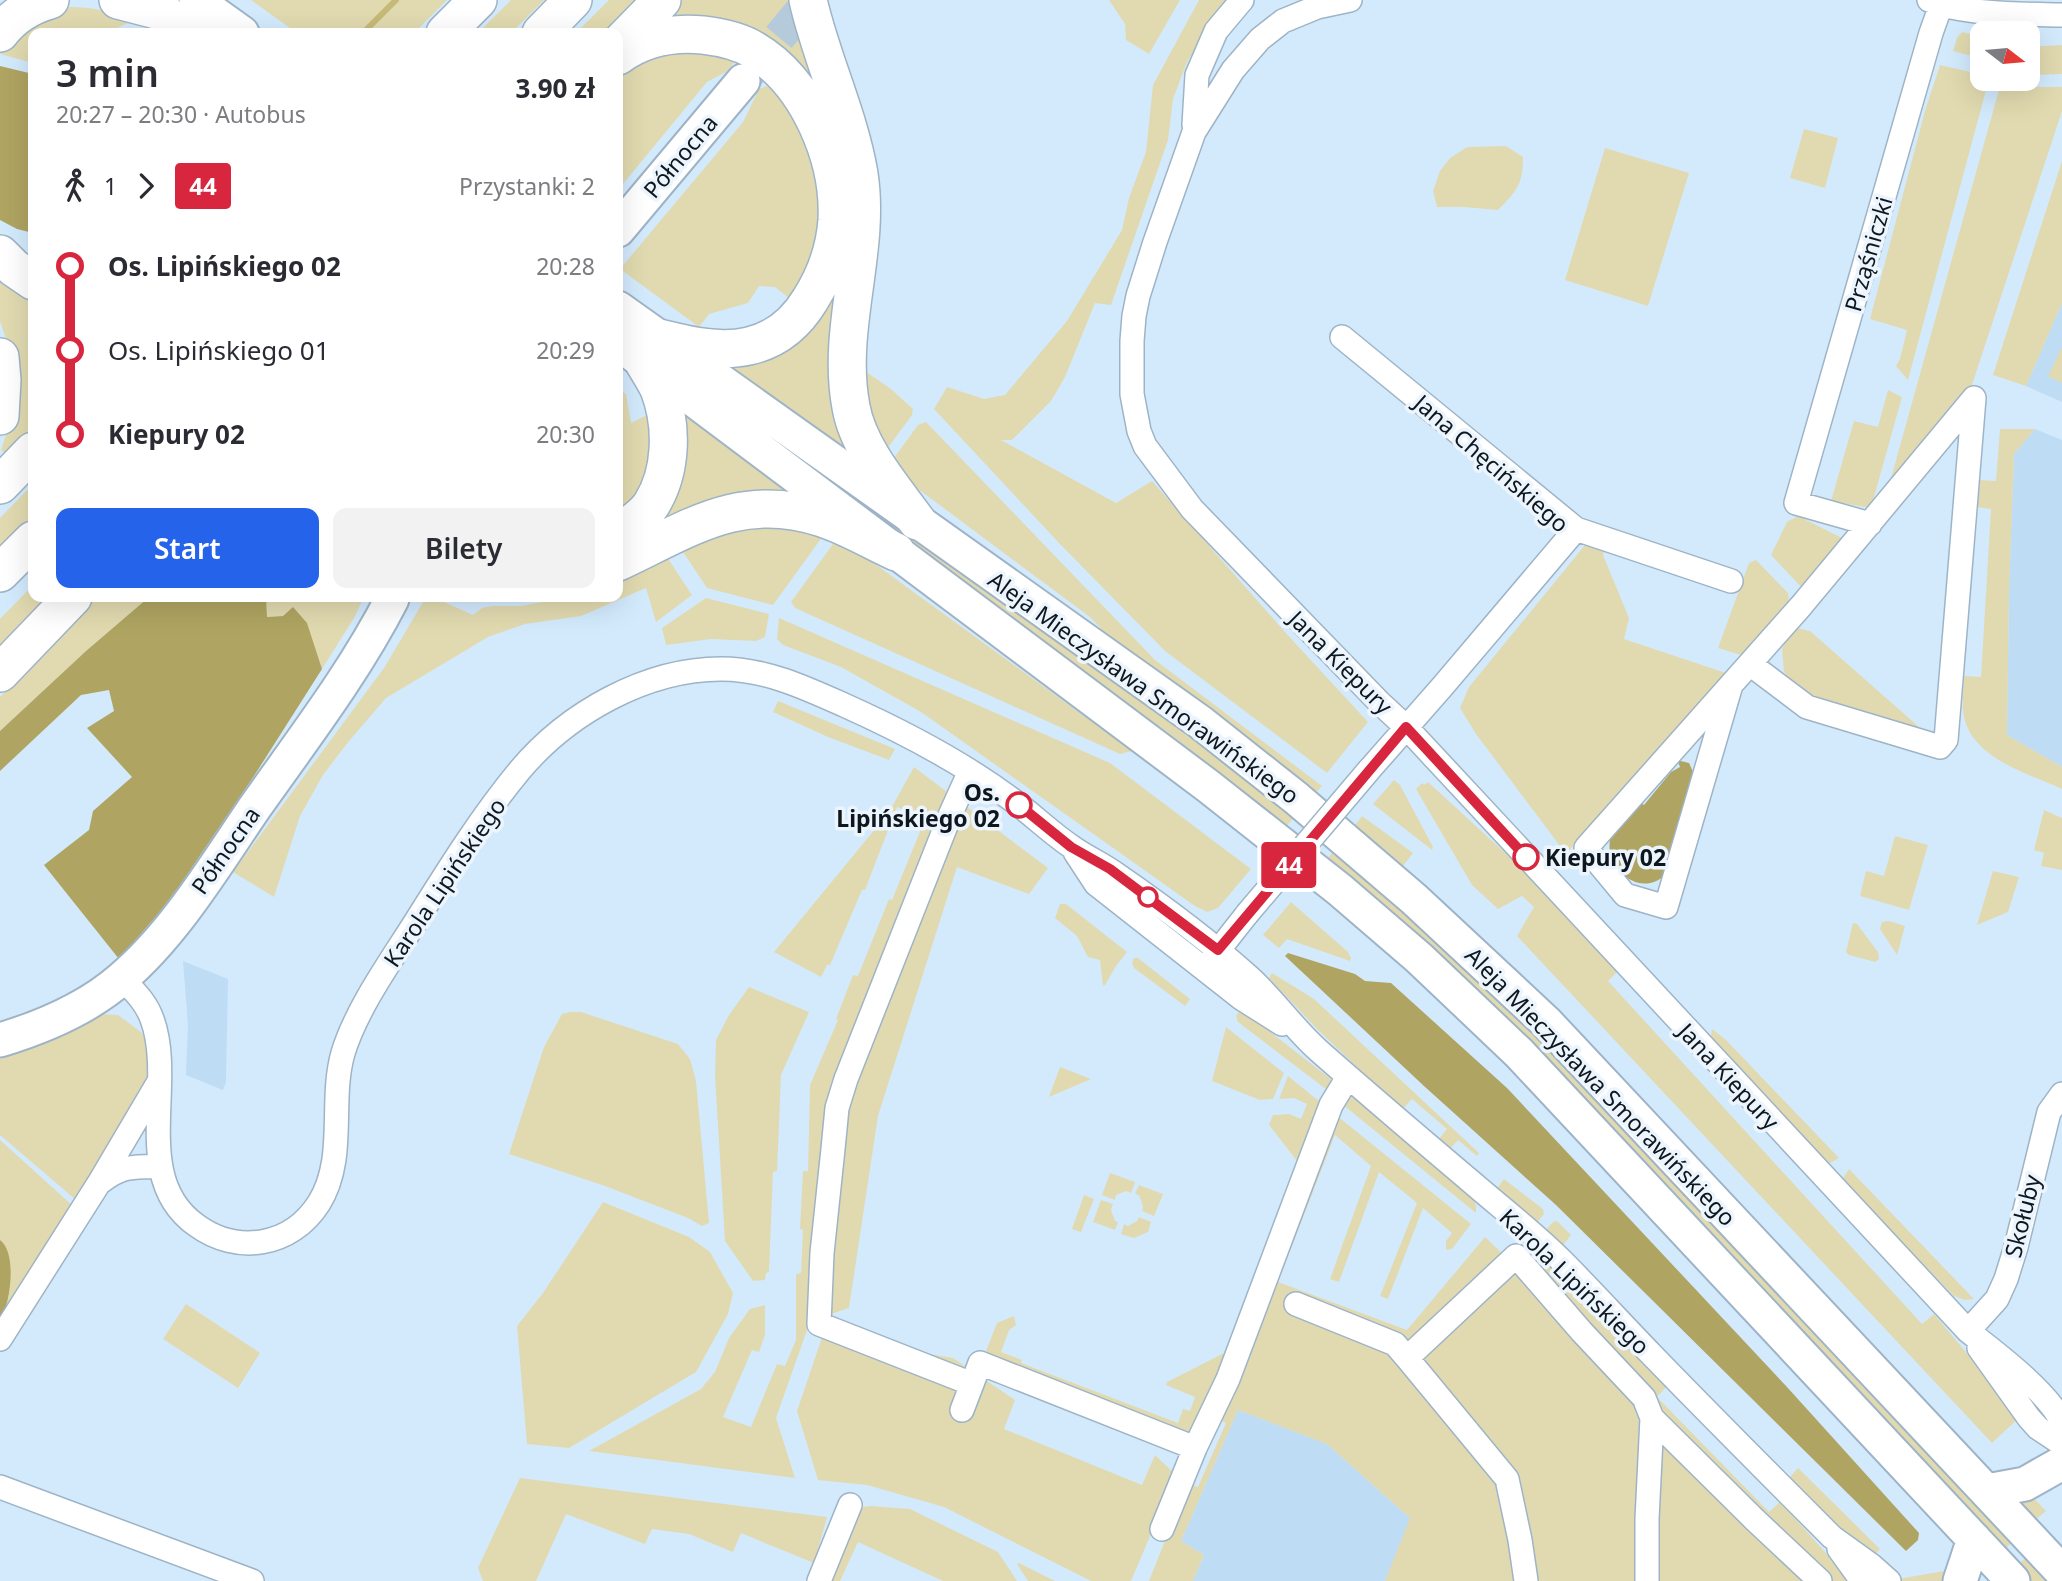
<!DOCTYPE html>
<html lang="pl">
<head>
<meta charset="utf-8">
<style>
	:root { --surface:#fff; --page:#f2f2f3; --text:#2b2b33; --muted:#7c7c81; --accent:#2563eb }
	body { margin:0; font-family:"Noto Sans",sans-serif; background:var(--page); color:var(--text); height:100vh; display:flex; flex-direction:column; font-size:26px; white-space:nowrap }
	* { box-sizing:border-box; margin:0 }
	p { font-size:23px; color:var(--muted) }
	.icon { flex:none; width:38px; height:38px; fill:none; stroke:currentColor; stroke-width:2; stroke-linecap:round; stroke-linejoin:round }
	.map { position:relative; flex:1; overflow:hidden }
	.details { position:absolute; left:28px; top:28px; width:595px; height:574px; display:flex; flex-direction:column; background:var(--surface); border-radius:14px; box-shadow:0 7px 28px #0002 }
	.details>* { flex:none }
	.badge { padding:0 14px; border-radius:5px; font-size:24px; line-height:46px }
	.needle { width:46px; rotate:106deg }
	.controls { position:absolute; left:1970px; top:21px; display:grid; gap:14px }
	.controls a { display:grid; place-items:center; width:70px; height:70px; border-radius:14px; background:var(--surface); box-shadow:0 7px 28px #0002; font-size:35px }
	.map>.badge { position:absolute; translate:-50% -50%; box-shadow:0 0 0 4px #fff }
	.legs { display:flex; align-items:center; gap:10px; height:77px; padding:0 28px; font-size:23px }
	.legs p { margin-inline-start:auto }
	.head { display:flex; align-items:center; justify-content:space-between; height:119px; padding:0 28px }
	h1 { font-size:38px; font-weight:600; line-height:52px }
	.cta { display:flex; gap:14px; margin-top:auto; padding:14px 28px }
	.cta a { flex:1; height:80px; border-radius:14px; background:var(--accent); color:#fff; font-size:28px; font-weight:600; line-height:80px; text-align:center }
	.cta a+a { background:var(--page); color:var(--text) }
	ul { padding:0 28px; list-style:none }
	li { display:flex; align-items:center; gap:24px; height:84px; font-size:26px }
	li i { display:grid; place-items:center; width:10px; height:100%; margin:0 9px; background:currentColor }
	li i::after { content:''; width:18px; height:18px; margin:-9px; border:5px solid; border-radius:50%; background:var(--surface) }
	li p { margin-inline-start:auto }
	li:first-child i { background:linear-gradient(#0000 50%,currentColor 0) }
	li:last-child i { background:linear-gradient(currentColor 50%,#0000 0) }
	.map>svg:first-child { display:block }
	.built { fill:#bedcf3 }
	.green { fill:#e1dab0 }
	.forest { fill:#afa461 }
	.lines { fill:none; stroke-linecap:round; stroke-linejoin:round }
	.stream { stroke:#c5ba77; stroke-width:6 }
	.secondary-tunnel { stroke:#b5cadb; stroke-width:33; stroke-dasharray:33 17; stroke-linecap:butt }
	.street-casing { stroke:#9eb4c6; stroke-width:26 }
	.secondary-casing { stroke:#9eb4c6; stroke-width:37 }
	.primary-casing { stroke:#9eb4c6; stroke-width:40 }
	.street { stroke:#fff; stroke-width:23 }
	.secondary { stroke:#fff; stroke-width:33 }
	.primary { stroke:#fff; stroke-width:37 }
	.street-bridge-casing { stroke:#9eb4c6; stroke-width:26; stroke-linecap:butt }
	.street-bridge { stroke:#fff; stroke-width:23 }
	.line-1-casing { stroke:#fff; stroke-width:16 }
	.line-1 { stroke:#d7263d; stroke-width:10 }
	.stop-1-dot { fill:#fff; stroke:#d7263d; stroke-width:3.5 }
	.labels { text-anchor:middle; dominant-baseline:central; stroke-width:7; stroke-linejoin:round; paint-order:stroke }
	.street-label { font-size:23px; fill:#0e171d; stroke:#ecf5fd }
	.stop-label { font-size:23px; font-weight:bold; fill:#0e171d; stroke:#ecf5fd; text-anchor:end }
</style>
</head>
<body>
<div class="map">
<svg width="2062" height="1581" viewBox="0 0 2062 1581">
	<rect width="100%" height="100%" fill="#d3eafd"/>
	<path class="built" d="M2062 303V402L2026 386Z
		M2035 429 2062 440V767L2007 735 2009 591 2014 454Z
		M183 961 228 979 226 1082 223 1090 186 1075 188 1025Z
		M1238 1410 1327 1444 1411 1519 1385 1581H1193L1204 1555 1181 1541Z"/>
	<path class="green" d="M251 0H447L414 33H297Z
		M511 0H544L511 33H478Z
		M609 0H647L615 33H576Z
		M677 0H800L831 115 801 75 650 28Z
		M1109 0H1180L1149 54 1126 40 1125 24Z
		M1199 0H1226L1187 62 1173 99 1168 140 1111 305 1095 303 1065 377 1051 401 1012 440H1001L1116 503 1152 481 1284 631 1368 722 1327 773 1165 651 1059 543 934 409 947 387 984 399 1005 395 1067 321 1122 230 1129 198 1146 152 1153 85Z
		M71 7C92 7 109 11 128 18V23L106 33H33V63L0 54 14 33 45 11Z
		M1962 32 1983 37V59L1953 51 1957 38Z
		M2062 45V74L2035 75 2028 73V47Z
		M666 48 739 57 726 72 707 82 618 190V70Z
		M1940 65 1983 75V79H1989L1908 380 1896 366 1900 359 1907 330 1870 319 1925 111Z
		M2002 79 2032 87H2062V111L1971 388 1888 489Z
		M775 83 822 170 817 250 794 302 775 287 759 286 748 303 709 314 699 327 620 269 743 122 759 89Z
		M1804 129 1838 138 1825 188 1790 178Z
		M1506 146 1523 157C1523 184 1517 191 1498 210L1464 207H1437L1433 191 1440 171 1450 158 1467 147Z
		M1605 148 1689 173 1648 306 1565 280Z
		M2062 161V303L2026 386 1993 375Z
		M846 263 870 470 707 358 819 317 834 295Z
		M0 271 33 293V426L6 454 1 450 11 419 13 360 0 321Z
		M2062 347V383L2048 376Z
		M859 367 891 389 913 409 912 415 884 453 876 438Z
		M618 389 626 394 631 423 653 412 652 477 618 519Z
		M1888 390 1902 397 1871 508 1831 501 1854 421 1878 427Z
		M670 398 805 498 632 532Z
		M926 422 1155 660 1322 786 1313 796 1116 644 1090 617 910 483 891 462 918 425Z
		M2000 429H2035L2014 454 2009 591 2007 735 2062 767V789C2025 772 1967 757 1963 710 1962 699 1964 687 1964 676L1981 677 1991 509 1975 507 1979 480 1996 481Z
		M33 484V519L0 553V518Z
		M864 500 1106 670 1296 815 1287 826 1179 741 858 508Z
		M1798 516 1846 540 1804 590 1771 555 1787 522Z
		M726 523 828 529 773 605 707 588 677 543Z
		M838 537 1132 751 1120 754 795 608 791 602Z
		M1585 545 1605 549 1603 555 1629 618 1624 639 1726 673 1566 854 1476 734 1460 708 1469 687Z
		M667 557 692 595 656 622 646 588 581 616 525 624 488 637 386 698 349 741 323 775 300 816 274 897 233 872 384 668 426 597H433L473 615 482 608 493 606H521L570 597H618V579Z
		M1756 560 1788 593 1789 600 1741 655 1718 648 1749 563Z
		M33 585V597H62L0 661V619Z
		M97 597H149L86 651 0 731V697Z
		M266 597H364L354 618 322 669 306 623 283 616 267 617Z
		M706 598 769 614 765 637 756 641 711 639 666 645 662 628Z
		M779 618 1110 763 1251 869 1218 908 1207 912 1195 906 921 712 841 667 783 645 777 639Z
		M1797 628 1810 631 1927 734 1817 699 1799 690 1784 672 1782 649 1789 634Z
		M778 701 895 749 889 760 828 737 773 712Z
		M914 767 1048 868 1029 894 957 867 878 1116 849 1308 831 1314 888 1347 953 1358 1015 1400 1004 1429 1142 1485 1155 1455 1176 1475 1131 1581H1091L944 1507 867 1485 818 1480 797 1411 830 1314 813 1313 776 1418 795 1478 589 1451 701 1389 715 1372 729 1338 750 1309 765 1305V1335L759 1352 752 1350 723 1417 751 1427 777 1364 785 1366 796 1340V1274L801 1273 803 1230 800 1229 803 1171H808L810 1085 838 1020 836 1019 853 975 858 976 889 899 892 900 926 817 897 807 865 890H862L830 965H827L821 977 774 952 889 812Z
		M1394 780 1400 785 1433 847 1432 850 1373 804Z
		M1428 782 1514 861 1619 970 1608 981 1922 1324 1934 1314 2020 1417 1992 1443 1517 936 1534 907 1522 896 1498 909 1472 885 1416 789 1422 783 1424 785Z
		M2044 810 2062 818V870L2041 866 2044 853 2034 850Z
		M1362 816 1413 853 1403 866 1380 852 1352 829Z
		M1895 836 1928 845 1909 910 1860 896 1866 871 1884 876Z
		M1337 847 1499 994 2015 1539 2002 1552 1326 860Z
		M1993 871 2019 877 2008 912 1977 925Z
		M1291 902 1348 952 1351 958 1350 961 1287 939 1279 948 1263 935Z
		M1060 904H1066L1127 952 1116 966 1105 985 1103 986 1100 960 1088 957 1077 936 1055 918Z
		M1889 921 1905 926 1897 955 1880 929 1882 922Z
		M1853 923 1857 924 1878 952 1879 959 1875 962 1849 955 1846 952Z
		M1134 958H1138L1190 999 1185 1006 1134 968 1132 963Z
		M1272 973 1314 999 1479 1153 1477 1156 1458 1140 1449 1150 1437 1141 1447 1129 1412 1099 1402 1110 1318 1030 1269 978Z
		M749 987 809 1012 781 1075 777 1171 773 1172 769 1272 766 1273 765 1280 753 1281 725 1241 715 1076 716 1040 729 1015Z
		M1241 1009 1332 1080 1334 1087 1331 1093 1238 1022 1236 1016Z
		M570 1012H581L678 1044 690 1059 696 1081 709 1223 702 1226 688 1218 605 1186 509 1154 544 1047 562 1014Z
		M100 1014 118 1015 141 1032 147 1043 150 1067 141 1098 76 1200 0 1135V1051Z
		M1226 1027 1284 1073 1273 1099 1260 1100 1212 1081Z
		M1712 1029 1726 1040 1839 1158 1830 1163H1826L1714 1046 1711 1036Z
		M1060 1067 1091 1079 1049 1097Z
		M1288 1076 1325 1106 1301 1166 1269 1125 1273 1115H1275L1289 1114 1301 1119 1307 1104 1294 1098 1279 1099Z
		M1348 1097 1355 1098 1473 1197 1476 1206V1213L1342 1104Z
		M1336 1115 1471 1224 1452 1249 1447 1250 1446 1248V1241L1452 1233 1423 1208 1388 1299 1380 1296 1417 1203 1379 1172 1339 1282 1330 1279 1371 1166 1335 1135 1278 1282 1407 1330 1485 1237 1513 1264 1525 1256 1533 1247 1583 1296 1668 1385 1657 1397 1769 1512 1780 1502 1851 1581H1385L1410 1518 1327 1444 1238 1410 1181 1541 1204 1555 1193 1581H1149L1188 1483 1198 1487 1226 1423 1216 1418 1274 1290 1271 1287Z
		M0 1140 73 1206 0 1322Z
		M1849 1169 1974 1299 1965 1300 1954 1296 1845 1183 1843 1178Z
		M1110 1173 1135 1182 1131 1193 1126 1191 1116 1195 1115 1200 1102 1195Z
		M1504 1179 1543 1209 1544 1214 1535 1225 1495 1191Z
		M1139 1185 1163 1194 1154 1216 1142 1211 1143 1206 1139 1195 1135 1194Z
		M1084 1195 1094 1199 1081 1232 1072 1229Z
		M1101 1200 1113 1204 1111 1210 1115 1221 1118 1222 1115 1230 1093 1222Z
		M603 1202 689 1237 710 1252 733 1293 728 1314 696 1372 569 1448 527 1444 517 1326 543 1293Z
		M1139 1217 1151 1222 1148 1232 1134 1238 1121 1234 1124 1224 1128 1226 1137 1221Z
		M1554 1221 1558 1222 1571 1235 1564 1244 1560 1245 1544 1232Z
		M186 1304 260 1353 238 1388 163 1339Z
		M1014 1316 1016 1325 1009 1330 1001 1352 1022 1360 1021 1363 1178 1423 1183 1409 1190 1411 1195 1397 1166 1385 1167 1382 1232 1349 1193 1428 1183 1434 984 1356 997 1323Z
		M1798 1468 1880 1549 1874 1556 1836 1526 1788 1479Z
		M520 1478 827 1517 814 1563 741 1533 733 1552 689 1534 652 1529 645 1544 566 1514 536 1581H483L478 1568Z
		M2030 1494 2046 1511 2033 1522 2012 1500Z
		M870 1506 910 1509 998 1552 1017 1581H943L858 1542 840 1581H827L859 1511 863 1507Z
		M2029 1554 2055 1581H2029L2016 1567Z
		M1019 1563 1055 1581H1028L1017 1564Z
		M1944 1571 1949 1577 1947 1581H1900L1898 1579Z"/>
	<path class="forest" d="M0 66 33 74V233L17 229 0 220Z
		M149 597H223L225 601 229 597H266L267 617 283 616 293 607 307 623 322 669 254 776 180 885 158 914 119 959 44 865 89 830 93 811 132 777 87 728 114 711 109 690 81 695 0 771V731L86 651Z
		M1681 761 1689 763 1695 776 1666 874C1639 902 1597 863 1613 831 1619 820 1630 810 1638 800L1644 805 1671 772 1680 767 1678 762Z
		M1288 953 1355 974 1365 981 1391 983 1507 1088 1787 1387 1919 1533 1918 1540 1906 1551 1556 1205 1424 1086 1285 956Z
		M0 1240C18 1254 10 1304 0 1322Z"/>
	<g class="lines">
		<path class="stream" d="M363 33 396 0"/>
		<path class="secondary-tunnel" d="M747 76 810 0"/>
		<defs>
			<path id="street" d="M1350 0 1317 7 1283 21 1260 39 1233 70 1194 132 1155 242 1138 296 1134 316 1132 341V394L1139 431 1145 446 1192 509 1380 703 1406 727 1968 1331C1996 1353 2047 1391 2062 1422
				M1929 0C1964 15 2023 14 2062 15
				M1194 125 1197 75 1216 31 1242 0
				M1342 337 1576 529 1731 581
				M1870 524 1796 503 1931 33 1941 5
				M1750 664 1807 707 1940 747 1946 740 1974 398
				M1731 685 1666 907 1625 895 1586 848 1801 606 1974 398
				M1369 770 1442 687 1576 529
				M970 771 951 813 846 1079 837 1108 833 1149 822 1253 819 1324 972 1384
				M1075 852 1096 884 1241 998 1282 1024
				M1210 961 1247 914
				M122 978C134 991 146 1002 152 1019 176 1084 130 1178 196 1225 237 1255 291 1247 319 1203 347 1158 329 1102 343 1053 357 1007 393 958 418 918 450 867 482 816 520 770 568 713 646 669 721 669 765 669 804 687 844 705 902 731 960 761 1011 799 1032 814 1051 833 1072 847 1086 857 1102 864 1116 874 1161 905 1207 939 1248 976 1274 999 1293 1028 1319 1051 1370 1096 1423 1141 1475 1185 1504 1210 1535 1234 1562 1261 1592 1291 1621 1323 1651 1354 1711 1416 1771 1476 1832 1537L1871 1565 1889 1581
				M102 1181C125 1164 132 1168 160 1166
				M1296 1304 1395 1344 1407 1358
				M1968 1331 1997 1299 2006 1279 2016 1247 2049 1112 2062 1094
				M0 1339 99 1183 158 1083
				M1979 1348 2029 1418 2038 1428 2062 1444
				M962 1410 980 1363 1195 1448 1228 1379 1331 1105 1348 1077
				M1652 1418 1754 1519 1820 1581
				M0 1487 252 1581
				M1162 1529 1195 1448
				M1839 1549 1862 1581
				M819 1581 850 1505
				M1526 1581 1520 1540 1507 1479 1407 1358 1516 1256 1582 1332 1644 1398 1652 1418 1647 1519V1581"/>
			<path id="secondary" d="M148 0 193 33
				M196 0 242 33
				M618 230 743 81
				M618 308 1200 722 1296 798 1414 899 1546 1022 2062 1572
				M618 343 1208 786 1340 890 1419 958 1519 1053 2013 1581
				M0 1040C43 1027 88 1008 122 978 175 933 216 864 255 807 303 739 354 673 392 599
				M1987 1491 2025 1484 2062 1463
				M1960 1581 1974 1539"/>
			<path id="primary" d="M118 0 164 12
				M808 0C821 58 849 115 859 174 871 251 836 329 851 407 858 448 893 488 917 521
				M0 33C13 16 29 6 50 0
				M445 33 478 0
				M541 33 573 0
				M618 45 662 0
				M618 56C644 37 672 32 703 35 720 37 739 41 754 50 808 82 840 159 837 220 835 248 826 275 810 300 796 323 776 340 749 346 719 353 688 345 659 338
				M0 254 14 268 33 281
				M0 357 2 380 0 416
				M0 485 33 451
				M618 533C629 525 643 517 651 505 672 472 673 426 659 389 655 380 648 370 643 361
				M618 562C689 529 740 491 822 518 847 526 872 541 896 552
				M0 573 33 540
				M0 673 73 597"/>
		</defs>
		<use href="#street" class="street-casing"/>
		<use href="#secondary" class="secondary-casing"/>
		<use href="#primary" class="primary-casing"/>
		<use href="#street" class="street"/>
		<use href="#secondary" class="secondary"/>
		<use href="#primary" class="primary"/>
		<defs>
			<path id="street-bridge" d="M1247 914 1369 770"/>
		</defs>
		<use href="#street-bridge" class="street-bridge-casing"/>
		<use href="#street-bridge" class="street-bridge"/>
	</g>
	<g class="lines">
		<defs>
			<path id="line-1" d="M1019 805 1071 847 1110 869 1218 950 1406 727 1526 857"/>
		</defs>
		<use href="#line-1" class="line-1-casing"/>
		<use href="#line-1" class="line-1"/>
	</g>
	<g class="stop-1-dot">
		<circle cx="1019" cy="805" r="12"/>
		<circle cx="1526" cy="857" r="12"/>
		<circle cx="1148" cy="897" r="9"/>
	</g>
	<g class="labels">
		<g class="street-label">
			<text transform="translate(680 156) rotate(-50)">Północna</text>
			<text transform="translate(1868 254) rotate(-74)">Prząśniczki</text>
			<text transform="translate(1492 463) rotate(41)">Jana Chęcińskiego</text>
			<text transform="translate(1341 662) rotate(45)">Jana Kiepury</text>
			<text transform="translate(1144 687) rotate(36)">Aleja Mieczysława Smorawińskiego</text>
			<text transform="translate(225 850) rotate(-55)">Północna</text>
			<text transform="translate(444 882) rotate(-56)">Karola Lipińskiego</text>
			<text transform="translate(1729 1076) rotate(47)">Jana Kiepury</text>
			<text transform="translate(1601 1086) rotate(46)">Aleja Mieczysława Smorawińskiego</text>
			<text transform="translate(2022 1216) rotate(-76)">Skołuby</text>
			<text transform="translate(1575 1281) rotate(44)">Karola Lipińskiego</text>
		</g>
		<g class="stop-label">
			<text x="1000" y="792">Os.<tspan x="1000" dy="26">Lipińskiego 02</tspan></text>
			<text x="1545" y="857" text-anchor="start">Kiepury 02</text>
		</g>
	</g>
</svg>
<div class="controls">
<a><svg class="needle" viewBox="-14 -14 28 28"><path d="M0-13l5 13h-10z" fill="#e53935"/><path d="M0 13l5-13h-10z" fill="#7c7c81"/></svg></a>
</div>
<b class="badge" style="left:1289px;top:865px;background:#d7263d;color:#fff">44</b>
<section class="details">
<div class="head"><div><h1>3 min</h1><p>20:27 – 20:30 · Autobus</p></div><b>3.90 zł</b></div>
<div class="legs"><svg class="icon" aria-label="walk" viewBox="0 0 24 24"><circle cx="13" cy="4" r="2"/><path d="M13 8l-2 6 4 7M11 14l-3 7M7 12l3-4h3l4 4"/></svg>1<svg class="icon" aria-label="forward" viewBox="0 0 24 24"><path d="M9 5l7 7-7 7"/></svg><b class="badge" style="background:#d7263d;color:#fff">44</b><p>Przystanki: 2</p></div>
<ul>
<li><i style="color:#d7263d"></i><b>Os. Lipińskiego 02</b><p>20:28</p></li>
<li><i style="color:#d7263d"></i><span>Os. Lipińskiego 01</span><p>20:29</p></li>
<li><i style="color:#d7263d"></i><b>Kiepury 02</b><p>20:30</p></li>
</ul>
<div class="cta"><a>Start</a><a>Bilety</a></div>
</section>
</div>
</body>
</html>
